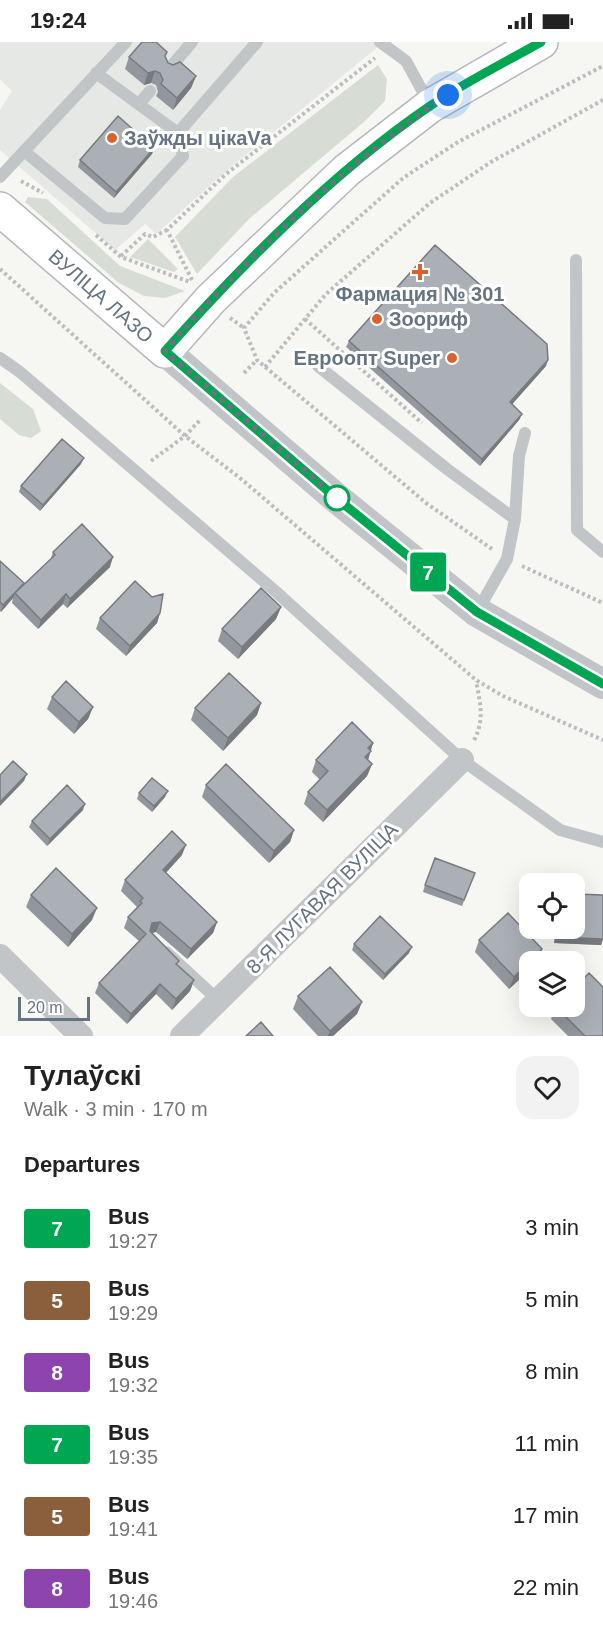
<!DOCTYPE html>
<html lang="en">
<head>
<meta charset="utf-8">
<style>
	:root { --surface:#fff; --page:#f2f2f2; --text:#222; --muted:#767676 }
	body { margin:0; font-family:Arial,sans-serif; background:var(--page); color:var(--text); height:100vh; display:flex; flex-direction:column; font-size:22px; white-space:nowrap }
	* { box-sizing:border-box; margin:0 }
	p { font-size:20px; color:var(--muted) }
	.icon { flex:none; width:33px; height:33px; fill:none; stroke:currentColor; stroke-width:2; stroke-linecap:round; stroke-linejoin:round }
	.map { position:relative; height:994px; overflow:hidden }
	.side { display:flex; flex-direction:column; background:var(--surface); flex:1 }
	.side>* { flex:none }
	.badge { padding:0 12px; border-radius:4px; font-size:21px; line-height:39px }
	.tools { position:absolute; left:519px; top:831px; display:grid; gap:12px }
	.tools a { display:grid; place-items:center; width:66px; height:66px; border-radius:12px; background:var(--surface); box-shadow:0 6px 24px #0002; font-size:30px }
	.scale { position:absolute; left:18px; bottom:15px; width:72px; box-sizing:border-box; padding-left:6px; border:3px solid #667482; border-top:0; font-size:16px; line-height:21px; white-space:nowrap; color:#667482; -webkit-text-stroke:4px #fff; paint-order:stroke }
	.you { position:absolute; width:30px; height:30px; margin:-15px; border:4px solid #fff; border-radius:50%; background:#1a73e8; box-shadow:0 0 0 9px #1a73e833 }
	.map>.badge { position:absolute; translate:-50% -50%; box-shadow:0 0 0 3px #fff }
	h2 { padding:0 24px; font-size:22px; line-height:54px }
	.round { display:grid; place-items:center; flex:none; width:63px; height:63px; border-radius:18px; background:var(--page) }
	.headline { display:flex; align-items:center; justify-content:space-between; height:102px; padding:0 24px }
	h1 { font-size:28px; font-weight:700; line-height:45px }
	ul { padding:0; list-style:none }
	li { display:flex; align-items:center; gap:18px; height:72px; padding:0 24px }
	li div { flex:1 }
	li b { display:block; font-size:22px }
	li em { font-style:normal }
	li .badge { min-width:66px; font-weight:700; text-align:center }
	.status { display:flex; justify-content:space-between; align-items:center; height:42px; padding:0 30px; background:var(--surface); direction:ltr }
	.status svg { height:16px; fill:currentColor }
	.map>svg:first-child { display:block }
	.built { fill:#e6e8e6 }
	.green { fill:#d7ddd4 }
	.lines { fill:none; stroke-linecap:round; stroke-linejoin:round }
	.secondary-casing { stroke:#b4b8bc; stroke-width:36 }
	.path { stroke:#bbbdbf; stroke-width:4; stroke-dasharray:3 3; stroke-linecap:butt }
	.service { stroke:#c1c5c8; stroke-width:12 }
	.minor { stroke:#c1c5c8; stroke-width:24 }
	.tertiary { stroke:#c1c5c8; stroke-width:30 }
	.secondary { stroke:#fff; stroke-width:33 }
	.wall { fill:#92979d }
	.shaded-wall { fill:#777b7f }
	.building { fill:#aab0b6; stroke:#777b7f; stroke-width:1.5 }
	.line-casing { stroke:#fff; stroke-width:14 }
	.line { stroke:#00a651; stroke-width:9 }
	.walk { stroke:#667482; stroke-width:6; stroke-dasharray:0 10.8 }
	.poi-dot { fill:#da622e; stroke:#fff; stroke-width:2 }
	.stop-dot { fill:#fff; stroke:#00a651; stroke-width:3 }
	.labels { text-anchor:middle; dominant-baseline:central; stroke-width:6; stroke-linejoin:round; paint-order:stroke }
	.poi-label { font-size:20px; font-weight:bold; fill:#667482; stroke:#fff; text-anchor:start }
	.street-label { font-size:20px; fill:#667482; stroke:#fff }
</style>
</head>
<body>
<div class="status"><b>19:24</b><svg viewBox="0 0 49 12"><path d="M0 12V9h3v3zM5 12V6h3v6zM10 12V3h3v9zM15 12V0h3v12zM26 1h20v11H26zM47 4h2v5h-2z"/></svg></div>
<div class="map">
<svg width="603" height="994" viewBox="0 0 603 994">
	<rect width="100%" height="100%" fill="#f6f6f3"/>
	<path class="built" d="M0 0H384L226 129 156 192 145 182 115 208 0 108V68L12 49 0 37Z"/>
	<path class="green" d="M378 23 387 37 385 59 365 79 250 176 197 232 175 195 233 135Z
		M28 155 47 157 120 224 185 249 165 256 144 254 119 241 25 160Z
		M148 197 178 227 174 230 130 215Z
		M0 341 33 367 41 389 31 396 19 393 0 377Z"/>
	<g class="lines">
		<defs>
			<path id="secondary" d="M0 167 165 309 211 257 347 128 430 64 541 0"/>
		</defs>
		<use href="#secondary" class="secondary-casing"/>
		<path class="path" d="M21 139 43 151
			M96 193 121 215 190 240
			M121 214 145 192 153 195 167 188
			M0 227 185 394 240 436 476 638 503 654 603 698
			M192 238 167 188 226 132 375 16
			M230 276 244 286
			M305 277 422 381
			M265 325 326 252 430 161 491 120 603 58
			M244 331 257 318
			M151 419 185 394 201 377
			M492 507 426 461 257 318 244 286 274 251 403 136 458 100 603 24
			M522 524 603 561
			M474 698C485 679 480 659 476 639"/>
		<path class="service" d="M380 0 406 19 430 63
			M169 27 192 0
			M96 31 178 91 257 0
			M139 62 150 49
			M24 109 105 176 125 177 183 114 178 91
			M0 135 126 0
			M576 218 577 488 603 510
			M0 316 20 330 274 548 462 718 560 788 603 800
			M318 324 447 427 515 477 507 517 477 570
			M515 477 519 414 525 391
			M166 910 218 958"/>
		<path class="minor" d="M0 914 81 994
			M182 994 462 718"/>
		<path class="tertiary" d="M165 309 335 455 477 570 603 642"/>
		<use href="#secondary" class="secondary"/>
	</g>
	<path class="wall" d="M165 14 168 21 196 34 191 46 173 68 156 54 158 50 156 43 151 41 144 43 125 27 129 15Z
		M154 106 152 112 114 156 78 125 80 118Z
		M349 299 546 324 512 362 522 372 519 378 480 424 346 305Z
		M81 422 40 469 19 450 21 444Z
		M53 510 110 525 67 566 63 562 38 587 12 561 13 556 1 570 0 569V519L23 544 50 519Z
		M281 565 276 577 238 617 218 599 222 587Z
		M160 571 157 581 126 614 96 587 100 576Z
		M52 655 93 665 88 677 74 692 47 667Z
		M261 661 257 673 223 709 191 678 195 666Z
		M373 701 368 718 372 722 367 734 323 780 304 762 308 750 320 738 312 730 316 718Z
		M206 743 294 788 290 800 269 821 202 755Z
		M139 751 165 755 152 770 137 757Z
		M83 768 47 804 29 785 32 779Z
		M182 813 166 831 217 880 213 891 187 917 156 890 152 891 177 923 194 938 190 949 172 968 156 952 127 982 95 951 99 941 139 899 124 886 128 875 137 865 121 849 125 838Z
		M475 831 462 864 423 850 425 843Z
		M31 853 92 878 68 905 26 865Z
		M555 886H574L603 897 601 903 554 901Z
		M479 898 542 907 538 920H530V928L509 947 475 910Z
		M354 902 409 911 383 938 352 908Z
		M298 954 362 960 357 972 333 994H318L293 967Z
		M556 964 603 994H568L551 977Z"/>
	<path class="shaded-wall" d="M155 29 151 41 144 43 148 31Z
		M196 34 191 46 173 68 177 56Z
		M154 106 152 112 114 156 116 150Z
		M548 318 546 324 508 367 510 360Z
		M522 372 519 378 480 424 482 417Z
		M84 416 81 422 40 469 43 463Z
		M113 515 110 525 67 566 70 557Z
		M24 541 22 548 15 551 13 556 1 570 3 563Z
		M66 552 63 562 38 587 41 578Z
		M281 565 276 577 238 617 242 605Z
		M160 571 157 581 126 614 130 604Z
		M261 661 257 673 223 709 228 696Z
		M93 665 88 677 74 692 79 680Z
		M373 701 367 721 361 728 368 706Z
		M372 722 367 734 323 780 327 768Z
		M27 732 24 739 0 764V760Z
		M168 749 165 755 152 770 154 764Z
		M85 762 83 768 47 804 50 797Z
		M294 788 290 800 269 821 274 809Z
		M186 803 182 813 159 838 163 828Z
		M97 866 92 878 68 905 72 892Z
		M160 880 156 890 148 892 152 881Z
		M217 880 213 891 187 917 191 907Z
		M556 895 603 897 601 903 554 901Z
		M412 905 409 911 383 938 385 932Z
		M542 907 538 920H530Z
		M530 920V928L509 947 514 935Z
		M194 938 190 949 172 968 176 957Z
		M160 942 156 952 127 982 131 972Z
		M362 960 357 972 333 994H328L330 989Z"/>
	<path class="building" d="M142 0H156L167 10 165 14 168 21 173 23 180 20 196 34 177 56 161 42 163 38 160 31 155 29 148 31 129 15Z
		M118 74 154 106 116 150 80 118Z
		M435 203 547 302 548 318 510 360 522 372 482 417 349 299Z
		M62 397 84 416 43 463 21 444Z
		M82 482 113 515 70 557 66 552 41 578 15 551 55 513 53 510Z
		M0 519 24 541 3 563 0 560Z
		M135 539 152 555 163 552 160 571 130 604 100 576Z
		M261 546 281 565 242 605 222 587Z
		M229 631 261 661 228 696 195 666Z
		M66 639 93 665 79 680 52 655Z
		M352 680 373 701 368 706 371 709 365 715 372 722 327 768 308 750 328 729 316 718Z
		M13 719 27 732 0 760V733Z
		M226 722 294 788 274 809 206 743Z
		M152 736 168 749 154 764 139 751Z
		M67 743 85 762 50 797 32 779Z
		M172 789 186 803 163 828 217 880 191 907 160 880 152 881 150 889 179 919 176 922 194 938 176 957 160 942 131 972 99 941 146 892 128 875 142 861 140 859 143 856 125 838Z
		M435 816 475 831 464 858 425 843Z
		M56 826 97 866 72 892 31 853Z
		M574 852 603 853V897L556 895 557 886H574Z
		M508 871 542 907 514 935 479 898Z
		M380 874 412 905 385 932 354 902Z
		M330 925 362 960 330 989 298 954Z
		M589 931 603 945V993L602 994H585L556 965 574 964V946Z
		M261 980 273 994H246Z"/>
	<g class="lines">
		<defs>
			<path id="line" d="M541 0C504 21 465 40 430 64 333 130 243 222 165 309L335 455 477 570 603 642"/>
		</defs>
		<use href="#line" class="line-casing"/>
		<use href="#line" class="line"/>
		<path class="walk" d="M337 456 165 309C231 234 303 162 382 101 404 84 425 67 448 53"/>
	</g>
	<g class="poi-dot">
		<circle cx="112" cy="96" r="6"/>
		<path d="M417 221h6v6h6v6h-6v6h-6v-6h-6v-6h6z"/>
		<circle cx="377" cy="277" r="6"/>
		<circle cx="452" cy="316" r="6"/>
	</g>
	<circle class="stop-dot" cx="337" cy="456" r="12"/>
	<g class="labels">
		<g class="poi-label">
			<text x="124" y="96">Заўжды цікаVа</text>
			<text x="420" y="252" text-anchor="middle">Фармация № 301</text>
			<text x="389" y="277">Зоориф</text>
			<text x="440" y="316" text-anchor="end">Евроопт Super</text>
		</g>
		<g class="street-label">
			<text transform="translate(101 254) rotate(41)">ВУЛІЦА ЛАЗО</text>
			<text transform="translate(322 856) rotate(-45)">8-Я ЛУГАВАЯ ВУЛІЦА</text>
		</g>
	</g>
</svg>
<div class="tools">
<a><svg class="icon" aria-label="locate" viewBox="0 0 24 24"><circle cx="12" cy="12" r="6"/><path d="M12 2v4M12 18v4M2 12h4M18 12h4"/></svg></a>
<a><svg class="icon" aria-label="layers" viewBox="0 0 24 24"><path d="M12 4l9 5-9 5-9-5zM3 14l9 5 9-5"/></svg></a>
</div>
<div class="scale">20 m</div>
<div class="you" style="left:448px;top:53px"></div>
<b class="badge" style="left:428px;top:530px;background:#00a651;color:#fff">7</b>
</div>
<section class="side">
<div class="headline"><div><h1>Тулаўскі</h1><p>Walk · 3 min · 170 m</p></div><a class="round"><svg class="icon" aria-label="heart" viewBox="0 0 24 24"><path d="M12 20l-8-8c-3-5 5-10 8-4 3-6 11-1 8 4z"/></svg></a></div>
<h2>Departures</h2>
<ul>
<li><span class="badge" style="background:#00a651;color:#fff">7</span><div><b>Bus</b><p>19:27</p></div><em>3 min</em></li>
<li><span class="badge" style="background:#8b5e3c;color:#fff">5</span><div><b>Bus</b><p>19:29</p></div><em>5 min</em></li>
<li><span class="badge" style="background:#8e44ad;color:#fff">8</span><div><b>Bus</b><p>19:32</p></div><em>8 min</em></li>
<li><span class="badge" style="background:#00a651;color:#fff">7</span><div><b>Bus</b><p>19:35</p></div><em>11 min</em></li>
<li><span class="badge" style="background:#8b5e3c;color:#fff">5</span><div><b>Bus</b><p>19:41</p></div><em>17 min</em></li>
<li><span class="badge" style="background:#8e44ad;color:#fff">8</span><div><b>Bus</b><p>19:46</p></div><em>22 min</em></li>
</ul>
</section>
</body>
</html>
